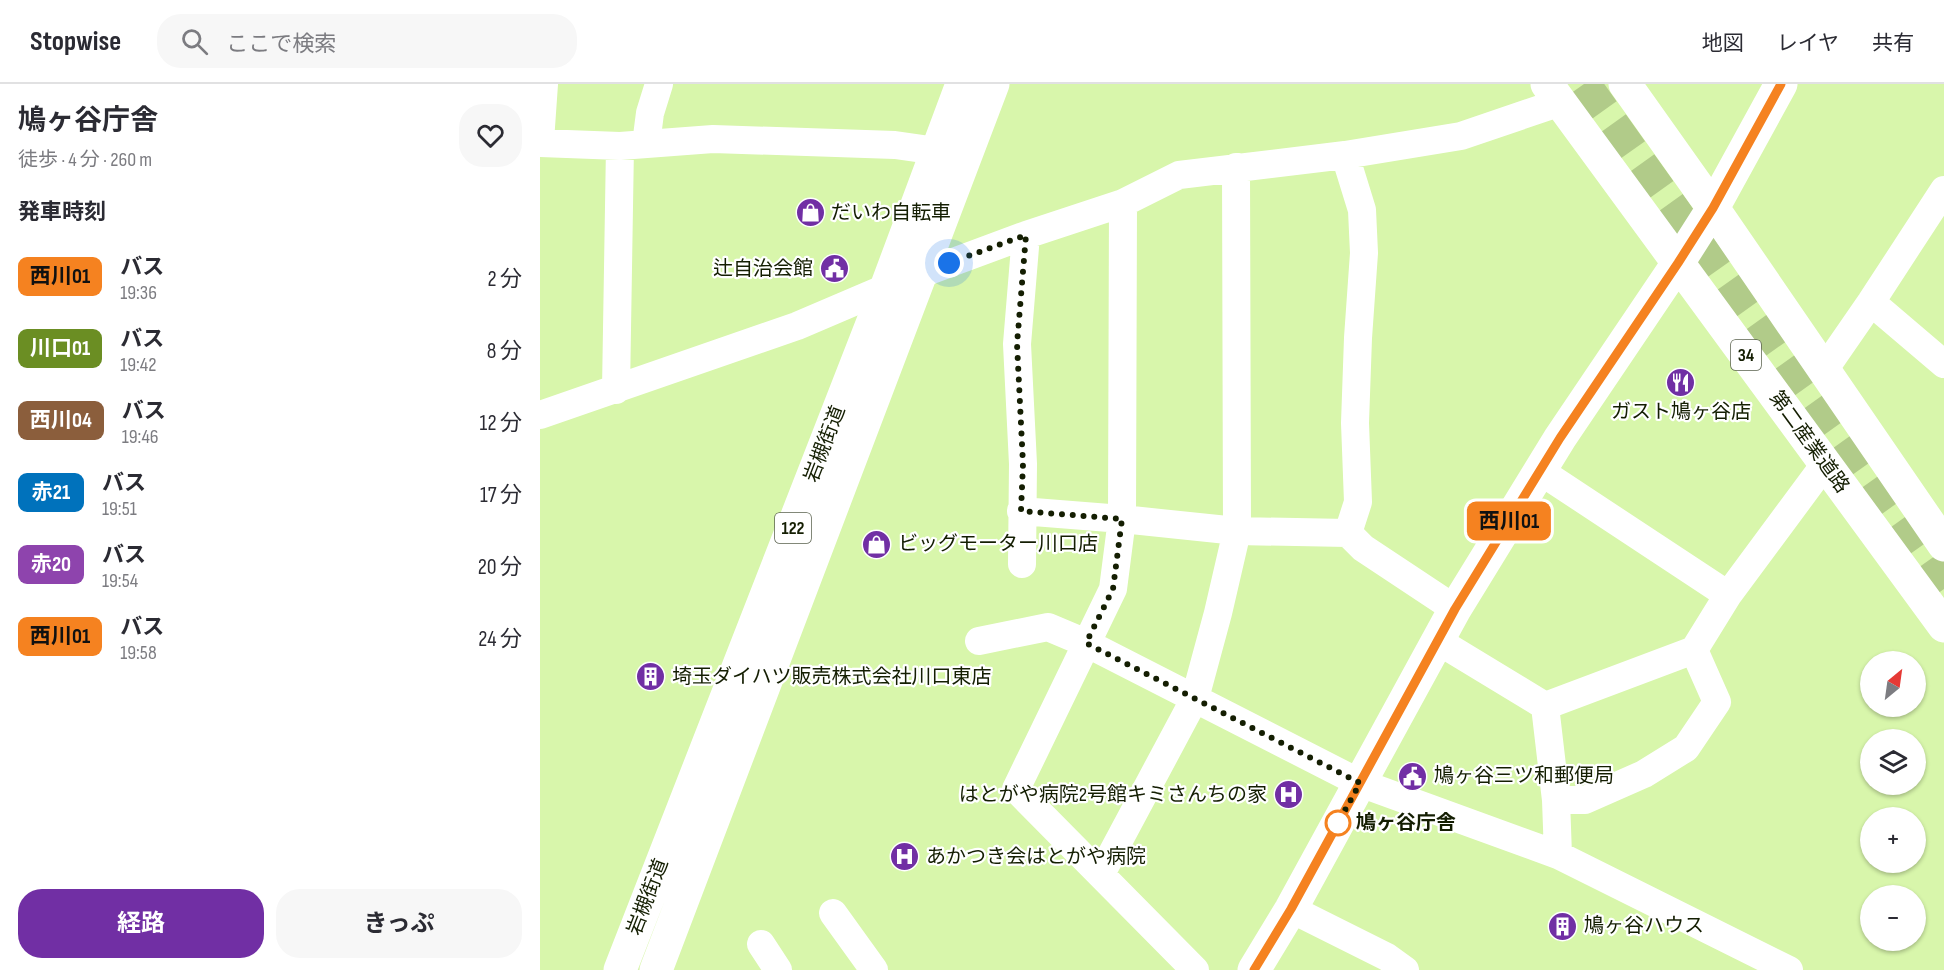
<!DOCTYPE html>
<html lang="ja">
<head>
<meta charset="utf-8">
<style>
	:root { --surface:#fff; --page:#f7f7f7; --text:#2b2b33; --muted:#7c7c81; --line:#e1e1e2; --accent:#712fa4 }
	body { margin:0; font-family:"Sofia Sans Condensed","Noto Sans JP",sans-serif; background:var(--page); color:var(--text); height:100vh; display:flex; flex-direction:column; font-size:22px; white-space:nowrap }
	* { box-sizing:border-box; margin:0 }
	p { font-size:20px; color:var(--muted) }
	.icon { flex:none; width:33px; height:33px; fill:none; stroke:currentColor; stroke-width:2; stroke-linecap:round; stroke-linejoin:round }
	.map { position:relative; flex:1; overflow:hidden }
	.details { display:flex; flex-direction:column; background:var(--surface); width:540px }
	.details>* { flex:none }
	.badge { padding:0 12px; border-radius:9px; font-size:21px; line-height:39px }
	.needle { width:39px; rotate:29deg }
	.tools { position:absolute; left:1320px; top:567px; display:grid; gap:12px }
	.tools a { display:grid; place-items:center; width:66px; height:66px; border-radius:50%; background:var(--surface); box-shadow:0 2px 4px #0004; font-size:30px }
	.you { position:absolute; width:30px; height:30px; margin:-15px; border:4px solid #fff; border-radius:50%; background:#1a73e8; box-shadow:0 0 0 9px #1a73e833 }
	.map>.badge { position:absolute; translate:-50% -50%; box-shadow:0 0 0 3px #fff }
	h2 { padding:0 18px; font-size:22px; line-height:54px }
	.round { display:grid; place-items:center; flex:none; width:63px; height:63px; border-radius:24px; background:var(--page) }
	.summary { display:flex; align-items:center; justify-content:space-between; height:102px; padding:0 18px }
	h1 { font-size:28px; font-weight:700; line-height:45px }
	.action { display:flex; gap:12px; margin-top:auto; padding:12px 18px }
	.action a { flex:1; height:69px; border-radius:24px; background:var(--accent); color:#fff; font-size:24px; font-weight:700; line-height:69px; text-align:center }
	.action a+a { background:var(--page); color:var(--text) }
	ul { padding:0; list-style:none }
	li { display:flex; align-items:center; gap:18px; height:72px; padding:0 18px }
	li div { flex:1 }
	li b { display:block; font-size:22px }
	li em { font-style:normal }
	li .badge { min-width:66px; font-weight:700; text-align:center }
	header { display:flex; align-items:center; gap:36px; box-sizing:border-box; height:84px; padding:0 30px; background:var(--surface); border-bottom:2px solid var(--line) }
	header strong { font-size:28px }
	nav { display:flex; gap:33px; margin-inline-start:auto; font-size:21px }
	.search { width:420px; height:54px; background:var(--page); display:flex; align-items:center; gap:15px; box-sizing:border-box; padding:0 21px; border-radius:24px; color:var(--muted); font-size:22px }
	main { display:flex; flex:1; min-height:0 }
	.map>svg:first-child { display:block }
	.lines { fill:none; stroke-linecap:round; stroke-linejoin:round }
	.major-tunnel { stroke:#b1cb89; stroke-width:33; stroke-dasharray:33 16; stroke-linecap:butt }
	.minor { stroke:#fff; stroke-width:28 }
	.major { stroke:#fff; stroke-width:33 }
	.highway { stroke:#fff; stroke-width:33 }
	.line-casing { stroke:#fff; stroke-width:14 }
	.line { stroke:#f58220; stroke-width:9 }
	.walk { stroke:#141e02; stroke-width:6; stroke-dasharray:0 10.8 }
	.stop-dot { fill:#fff; stroke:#f58220; stroke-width:3 }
	.labels { text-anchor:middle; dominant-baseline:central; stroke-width:4.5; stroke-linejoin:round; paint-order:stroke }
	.shield { fill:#fff; stroke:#5a624e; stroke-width:1.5 }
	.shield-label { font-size:18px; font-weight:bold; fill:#141e02 }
	.poi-label { font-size:20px; fill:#141e02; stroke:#fff; text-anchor:start }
	.street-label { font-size:20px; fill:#141e02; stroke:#fff }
	.stop-label { font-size:20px; font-weight:bold; fill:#141e02; stroke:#fff; text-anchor:start }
</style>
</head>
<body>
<header>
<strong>Stopwise</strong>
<div class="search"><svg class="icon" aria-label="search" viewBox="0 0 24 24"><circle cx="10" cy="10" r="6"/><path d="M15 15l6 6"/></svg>ここで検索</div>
<nav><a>地図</a><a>レイヤ</a><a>共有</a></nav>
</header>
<main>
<section class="details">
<div class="summary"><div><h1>鳩ヶ谷庁舎</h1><p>徒歩 · 4 分 · 260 m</p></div><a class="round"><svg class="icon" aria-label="heart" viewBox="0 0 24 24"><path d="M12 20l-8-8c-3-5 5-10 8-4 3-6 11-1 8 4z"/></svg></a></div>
<h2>発車時刻</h2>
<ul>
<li><span class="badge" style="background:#f58220;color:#111">西川01</span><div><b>バス</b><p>19:36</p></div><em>2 分</em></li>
<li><span class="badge" style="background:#6b8e23;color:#fff">川口01</span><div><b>バス</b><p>19:42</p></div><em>8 分</em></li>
<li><span class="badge" style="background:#8b5e3c;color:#fff">西川04</span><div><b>バス</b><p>19:46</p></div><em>12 分</em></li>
<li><span class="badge" style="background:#0072bc;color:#fff">赤21</span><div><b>バス</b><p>19:51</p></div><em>17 分</em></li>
<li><span class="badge" style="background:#8e44ad;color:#fff">赤20</span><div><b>バス</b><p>19:54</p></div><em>20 分</em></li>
<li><span class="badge" style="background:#f58220;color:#111">西川01</span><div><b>バス</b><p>19:58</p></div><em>24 分</em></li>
</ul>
<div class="action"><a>経路</a><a>きっぷ</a></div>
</section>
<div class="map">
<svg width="1404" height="886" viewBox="0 0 1404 886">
	<rect width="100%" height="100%" fill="#d8f6ab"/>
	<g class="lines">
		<path class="major-tunnel" d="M1044 0 1404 505"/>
		<path class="minor" d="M0 57 4 0
			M0 59 80 62 173 55 355 61 397 67
			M106 60 110 29 119 0
			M805 71 822 126 824 169 818 254 815 339 818 418 808 449
			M583 119 582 435 573 505 476 705 655 886
			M486 151 583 119 639 91 805 71 921 52 1021 18
			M381 190 486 151 477 260 483 380 482 480
			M1331 218 1404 280
			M1284 286 1331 218 1404 106
			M76 306 80 62
			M0 331 257 242 346 204
			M1000 387 1188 511
			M481 427 582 435 697 447 808 449 823 464 915 525
			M439 557 508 543 546 559 820 699 1018 771 1249 886
			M898 557 1005 622 1154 566 1188 511 1285 380
			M1005 622 1016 716 1018 771
			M1016 716H1045L1104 690 1146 664 1177 618 1154 566
			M561 790 655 614 678 529 697 447 696 83
			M751 825 847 873 865 886
			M293 829 334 886
			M221 860 238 886"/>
		<path class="major" d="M1007 0 1404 542
			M1085 0 1173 124 1404 461
			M714 886 751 825 915 525 1020 354 1138 179 1173 124 1241 0"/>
		<path class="highway" d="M80 886 346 204 422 0
			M116 886 453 0"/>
	</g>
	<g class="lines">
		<defs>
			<path id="line" d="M714 886 751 825 915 525 1020 354 1138 179 1173 124 1241 0"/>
		</defs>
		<use href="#line" class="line-casing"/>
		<use href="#line" class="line"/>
		<path class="walk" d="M409 179 486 151 477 260 483 380 481 427 582 435 573 505 546 559 820 699 797 741 798 739"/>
	</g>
	<defs>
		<symbol id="shop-disc" viewBox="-11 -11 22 22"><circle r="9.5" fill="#712fa4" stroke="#fff"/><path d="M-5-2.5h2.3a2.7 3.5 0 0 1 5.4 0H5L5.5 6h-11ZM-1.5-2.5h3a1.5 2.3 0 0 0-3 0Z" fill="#fff"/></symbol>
		<symbol id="civic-disc" viewBox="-11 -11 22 22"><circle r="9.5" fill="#712fa4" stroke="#fff"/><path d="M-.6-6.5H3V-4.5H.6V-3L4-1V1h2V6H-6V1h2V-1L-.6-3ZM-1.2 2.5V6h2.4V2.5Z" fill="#fff"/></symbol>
		<symbol id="restaurant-disc" viewBox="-11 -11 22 22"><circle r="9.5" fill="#712fa4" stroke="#fff"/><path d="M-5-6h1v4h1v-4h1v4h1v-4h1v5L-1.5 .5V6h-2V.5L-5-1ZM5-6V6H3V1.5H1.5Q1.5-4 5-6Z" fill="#fff"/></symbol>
		<symbol id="building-disc" viewBox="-11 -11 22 22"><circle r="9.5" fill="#712fa4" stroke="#fff"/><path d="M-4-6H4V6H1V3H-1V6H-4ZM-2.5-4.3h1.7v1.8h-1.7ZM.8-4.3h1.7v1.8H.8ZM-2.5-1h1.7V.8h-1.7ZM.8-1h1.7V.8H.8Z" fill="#fff"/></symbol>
		<symbol id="hospital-disc" viewBox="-11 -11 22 22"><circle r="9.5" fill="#712fa4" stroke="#fff"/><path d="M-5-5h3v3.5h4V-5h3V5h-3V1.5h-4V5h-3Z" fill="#fff"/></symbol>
	</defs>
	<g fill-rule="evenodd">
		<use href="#shop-disc" x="254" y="112" width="33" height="33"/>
		<use href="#civic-disc" x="278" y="168" width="33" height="33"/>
		<use href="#restaurant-disc" x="1124" y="282" width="33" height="33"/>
		<use href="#shop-disc" x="320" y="444" width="33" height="33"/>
		<use href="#building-disc" x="94" y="576" width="33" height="33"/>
		<use href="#civic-disc" x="856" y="676" width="33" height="33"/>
		<use href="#hospital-disc" x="732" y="694" width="33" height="33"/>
		<use href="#hospital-disc" x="348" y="756" width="33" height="33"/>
		<use href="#building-disc" x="1006" y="826" width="33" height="33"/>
	</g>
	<circle class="stop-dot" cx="798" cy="739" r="12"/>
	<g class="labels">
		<g class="shield">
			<rect x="1191" y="256" width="30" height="30" rx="4.5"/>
			<rect x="235" y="429" width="36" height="30" rx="4.5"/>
		</g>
		<g class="shield-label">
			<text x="1206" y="271">34</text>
			<text x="253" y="444">122</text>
		</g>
		<g class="poi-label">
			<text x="291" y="129">だいわ自転車</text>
			<text x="273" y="185" text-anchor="end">辻自治会館</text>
			<text x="1141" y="328" text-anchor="middle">ガスト鳩ヶ谷店</text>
			<text x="358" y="460">ビッグモーター川口店</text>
			<text x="132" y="593">埼玉ダイハツ販売株式会社川口東店</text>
			<text x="894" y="692">鳩ヶ谷三ツ和郵便局</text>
			<text x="727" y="711" text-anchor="end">はとがや病院2号館キミさんちの家</text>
			<text x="386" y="773">あかつき会はとがや病院</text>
			<text x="1044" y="842">鳩ヶ谷ハウス</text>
		</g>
		<g class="street-label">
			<text transform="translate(1269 358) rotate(54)">第二産業道路</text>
			<text transform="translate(285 360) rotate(-69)">岩槻街道</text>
			<text transform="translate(108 813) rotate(-69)">岩槻街道</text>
		</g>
		<g class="stop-label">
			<text x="816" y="739">鳩ヶ谷庁舎</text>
		</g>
	</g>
</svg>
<div class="tools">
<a><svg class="needle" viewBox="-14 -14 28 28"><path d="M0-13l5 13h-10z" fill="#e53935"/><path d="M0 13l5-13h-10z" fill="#7c7c81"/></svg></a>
<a><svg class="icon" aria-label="layers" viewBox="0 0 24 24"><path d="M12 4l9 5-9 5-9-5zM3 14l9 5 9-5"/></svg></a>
<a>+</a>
<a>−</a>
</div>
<div class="you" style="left:409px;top:179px"></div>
<b class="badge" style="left:969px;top:437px;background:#f58220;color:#111">西川01</b>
</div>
</main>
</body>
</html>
